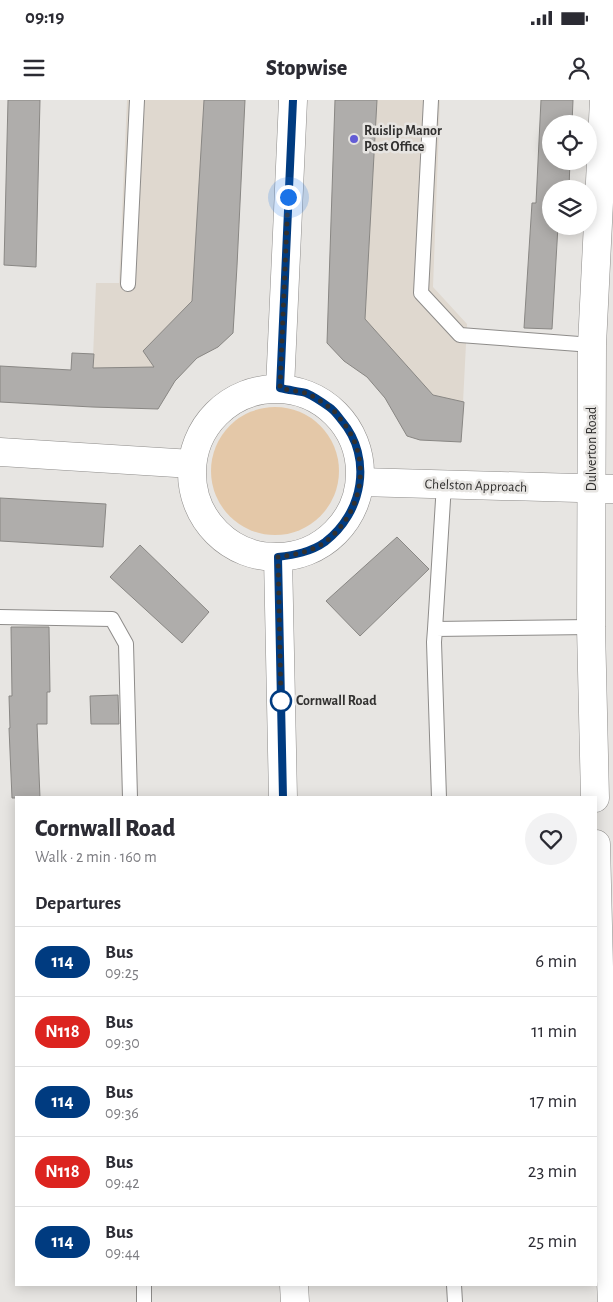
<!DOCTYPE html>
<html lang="en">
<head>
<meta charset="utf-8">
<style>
	:root { --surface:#fff; --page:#f2f2f3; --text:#2b2b33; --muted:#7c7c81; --line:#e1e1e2 }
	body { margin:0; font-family:"Alegreya Sans",sans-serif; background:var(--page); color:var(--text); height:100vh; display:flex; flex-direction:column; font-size:19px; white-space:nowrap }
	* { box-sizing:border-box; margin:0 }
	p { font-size:16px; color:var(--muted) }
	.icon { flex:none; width:28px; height:28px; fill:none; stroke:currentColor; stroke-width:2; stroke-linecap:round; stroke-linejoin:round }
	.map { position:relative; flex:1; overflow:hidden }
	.details { position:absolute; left:15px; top:696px; width:582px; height:490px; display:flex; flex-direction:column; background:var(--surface); border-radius:0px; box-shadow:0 2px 12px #0003 }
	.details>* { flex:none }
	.badge { padding:0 10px; border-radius:16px; font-size:18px; line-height:32px }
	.tools { position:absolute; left:542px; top:15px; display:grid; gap:10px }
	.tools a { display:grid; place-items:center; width:55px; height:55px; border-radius:50%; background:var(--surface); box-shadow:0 2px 12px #0003; font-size:25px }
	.you { position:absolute; width:25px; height:25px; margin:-12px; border:4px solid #fff; border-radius:50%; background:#1a73e8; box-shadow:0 0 0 8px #1a73e833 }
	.map>.badge { position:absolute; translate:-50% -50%; box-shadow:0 0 0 2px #fff }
	h2 { padding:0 20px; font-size:19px; line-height:45px }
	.round { display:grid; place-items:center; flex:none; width:52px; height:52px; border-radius:26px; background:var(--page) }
	.overview { display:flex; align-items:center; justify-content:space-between; height:85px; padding:0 20px }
	h1 { font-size:24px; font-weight:800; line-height:38px }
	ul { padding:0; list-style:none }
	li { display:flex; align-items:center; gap:15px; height:70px; padding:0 20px; border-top:1px solid var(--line) }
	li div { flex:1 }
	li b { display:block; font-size:19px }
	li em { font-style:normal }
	li .badge { min-width:55px; font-weight:700; text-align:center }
	.status { display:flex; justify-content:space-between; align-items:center; height:35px; padding:0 25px; background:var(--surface); direction:ltr }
	.status svg { height:14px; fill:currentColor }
	header { display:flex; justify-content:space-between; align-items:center; height:65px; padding:0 20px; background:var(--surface); font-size:22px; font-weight:800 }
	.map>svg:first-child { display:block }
	.built { fill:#dfd8cf }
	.green { fill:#e4c8a8 }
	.building { fill:#afadab; stroke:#898784 }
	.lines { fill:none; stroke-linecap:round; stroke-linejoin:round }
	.service-casing { stroke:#8e8c8a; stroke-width:16 }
	.minor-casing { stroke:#8e8c8a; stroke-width:29 }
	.tertiary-casing { stroke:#8e8c8a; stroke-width:29 }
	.service { stroke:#fff; stroke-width:14 }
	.minor { stroke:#fff; stroke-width:28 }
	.tertiary { stroke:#fff; stroke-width:28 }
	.line-casing { stroke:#fff; stroke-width:11 }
	.line { stroke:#003b80; stroke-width:8 }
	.walk { stroke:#323130; stroke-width:5; stroke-dasharray:0 9 }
	.poi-dot { fill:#635cd5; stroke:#e7e5e2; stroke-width:2 }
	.stop-dot { fill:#fff; stroke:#003b80; stroke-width:2.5 }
	.labels { text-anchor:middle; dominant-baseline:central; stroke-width:5; stroke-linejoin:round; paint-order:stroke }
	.poi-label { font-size:14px; font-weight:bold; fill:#323130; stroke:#e7e5e2; text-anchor:start }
	.street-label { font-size:14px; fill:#323130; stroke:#e7e5e2 }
	.stop-label { font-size:14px; font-weight:bold; fill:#323130; stroke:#e7e5e2; text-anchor:start }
</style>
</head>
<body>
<div class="status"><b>09:19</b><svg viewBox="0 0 49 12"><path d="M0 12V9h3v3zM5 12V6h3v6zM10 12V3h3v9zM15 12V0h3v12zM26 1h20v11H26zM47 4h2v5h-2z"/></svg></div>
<header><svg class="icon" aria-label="menu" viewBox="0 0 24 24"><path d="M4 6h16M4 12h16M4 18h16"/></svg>Stopwise<svg class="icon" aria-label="person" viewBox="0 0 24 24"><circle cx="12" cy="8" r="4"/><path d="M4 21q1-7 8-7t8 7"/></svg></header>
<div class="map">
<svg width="613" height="1202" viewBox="0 0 613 1202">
	<rect width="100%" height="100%" fill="#e7e5e2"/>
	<path class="built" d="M127 0H245L237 166 233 233 218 247 197 258 175 281 162 302 138 309 91 307 96 183H119Z
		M335 0H440L433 187 467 224 461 342 420 340 407 336 385 298 367 277 344 261 327 243Z"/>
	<path class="green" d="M211 371a64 64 0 1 1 128 0a64 64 0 1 1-128 0Z"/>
	<path class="building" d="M8 0H40L36 167 4 165Z
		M204 0H245L237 166 233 233 218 247 197 258 175 281 158 309 92 307 0 302V266L71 270 72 253 94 254 93 268 154 267 143 251 192 201Z
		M335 0H377L365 219 433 295 464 302 461 342 420 340 407 336 385 298 367 277 344 261 327 243Z
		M541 0H573L572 24H551V61H570L569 88 551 89V126H558L552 229 524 228 532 103H536Z
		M0 398 106 404 103 447 0 441Z
		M397 437 429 469 360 536 326 501Z
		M140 445 209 512 182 543 110 477Z
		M11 527H49L50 592H47V624H37L40 698H12L9 628H10L9 596H12Z
		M118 595 119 624H91L90 596Z"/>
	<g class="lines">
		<defs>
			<path id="service" d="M431 0 421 193 460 235 592 245
				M128 184 137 0
				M0 517 112 519 126 544 130 698
				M435 529 444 384
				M439 698 434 542 435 529 591 527
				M144 1185V1202
				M454 1185 455 1202"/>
			<path id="minor" d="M360 382 613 389
				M595 698 591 527 592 245 604 0
				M596 744 602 989 612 1202"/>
			<path id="tertiary" d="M280 288 293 0
				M192 373a84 84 0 1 1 168 0a84 84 0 1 1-168 0Z
				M0 352 192 364
				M278 457 283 698
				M294 1185 295 1202"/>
		</defs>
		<use href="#service" class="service-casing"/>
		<use href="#minor" class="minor-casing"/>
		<use href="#tertiary" class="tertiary-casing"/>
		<use href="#service" class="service"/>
		<use href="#minor" class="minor"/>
		<use href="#tertiary" class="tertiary"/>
	</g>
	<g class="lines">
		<defs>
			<path id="line" d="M283 698 278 457C294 455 311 452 325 442 363 413 373 358 342 321 338 316 334 310 329 307 322 302 313 296 306 293 297 291 288 290 280 288L293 0"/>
		</defs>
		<use href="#line" class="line-casing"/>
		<use href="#line" class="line"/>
		<path class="walk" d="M281 601 278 457C294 455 311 452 325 442 363 413 373 358 342 321 338 316 334 310 329 307 322 302 313 296 306 293 297 291 288 290 280 288L288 97"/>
	</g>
	<circle class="poi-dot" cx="354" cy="39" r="5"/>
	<circle class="stop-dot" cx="281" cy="601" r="10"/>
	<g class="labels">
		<g class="poi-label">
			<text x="364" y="31">Ruislip Manor<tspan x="364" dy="16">Post Office</tspan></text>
		</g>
		<g class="street-label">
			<text transform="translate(592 349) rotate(-90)">Dulverton Road</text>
			<text transform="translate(476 386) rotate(2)">Chelston Approach</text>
		</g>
		<g class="stop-label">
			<text x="296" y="601">Cornwall Road</text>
		</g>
	</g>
</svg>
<div class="tools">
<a><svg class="icon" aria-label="locate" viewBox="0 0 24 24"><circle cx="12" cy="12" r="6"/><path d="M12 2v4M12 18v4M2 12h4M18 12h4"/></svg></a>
<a><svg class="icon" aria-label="layers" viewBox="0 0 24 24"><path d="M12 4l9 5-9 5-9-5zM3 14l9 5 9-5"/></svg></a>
</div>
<div class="you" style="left:288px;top:97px"></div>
<section class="details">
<div class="overview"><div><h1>Cornwall Road</h1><p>Walk · 2 min · 160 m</p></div><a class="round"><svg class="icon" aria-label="heart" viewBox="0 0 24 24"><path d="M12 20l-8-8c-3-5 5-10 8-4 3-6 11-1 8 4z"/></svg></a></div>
<h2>Departures</h2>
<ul>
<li><span class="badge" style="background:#003b80;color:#fff">114</span><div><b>Bus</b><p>09:25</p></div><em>6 min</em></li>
<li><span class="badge" style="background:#dc241f;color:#fff">N118</span><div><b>Bus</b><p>09:30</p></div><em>11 min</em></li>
<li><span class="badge" style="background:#003b80;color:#fff">114</span><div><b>Bus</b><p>09:36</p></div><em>17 min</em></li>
<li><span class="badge" style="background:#dc241f;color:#fff">N118</span><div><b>Bus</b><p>09:42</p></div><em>23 min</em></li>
<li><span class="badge" style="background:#003b80;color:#fff">114</span><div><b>Bus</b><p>09:44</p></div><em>25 min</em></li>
</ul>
</section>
</div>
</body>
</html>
